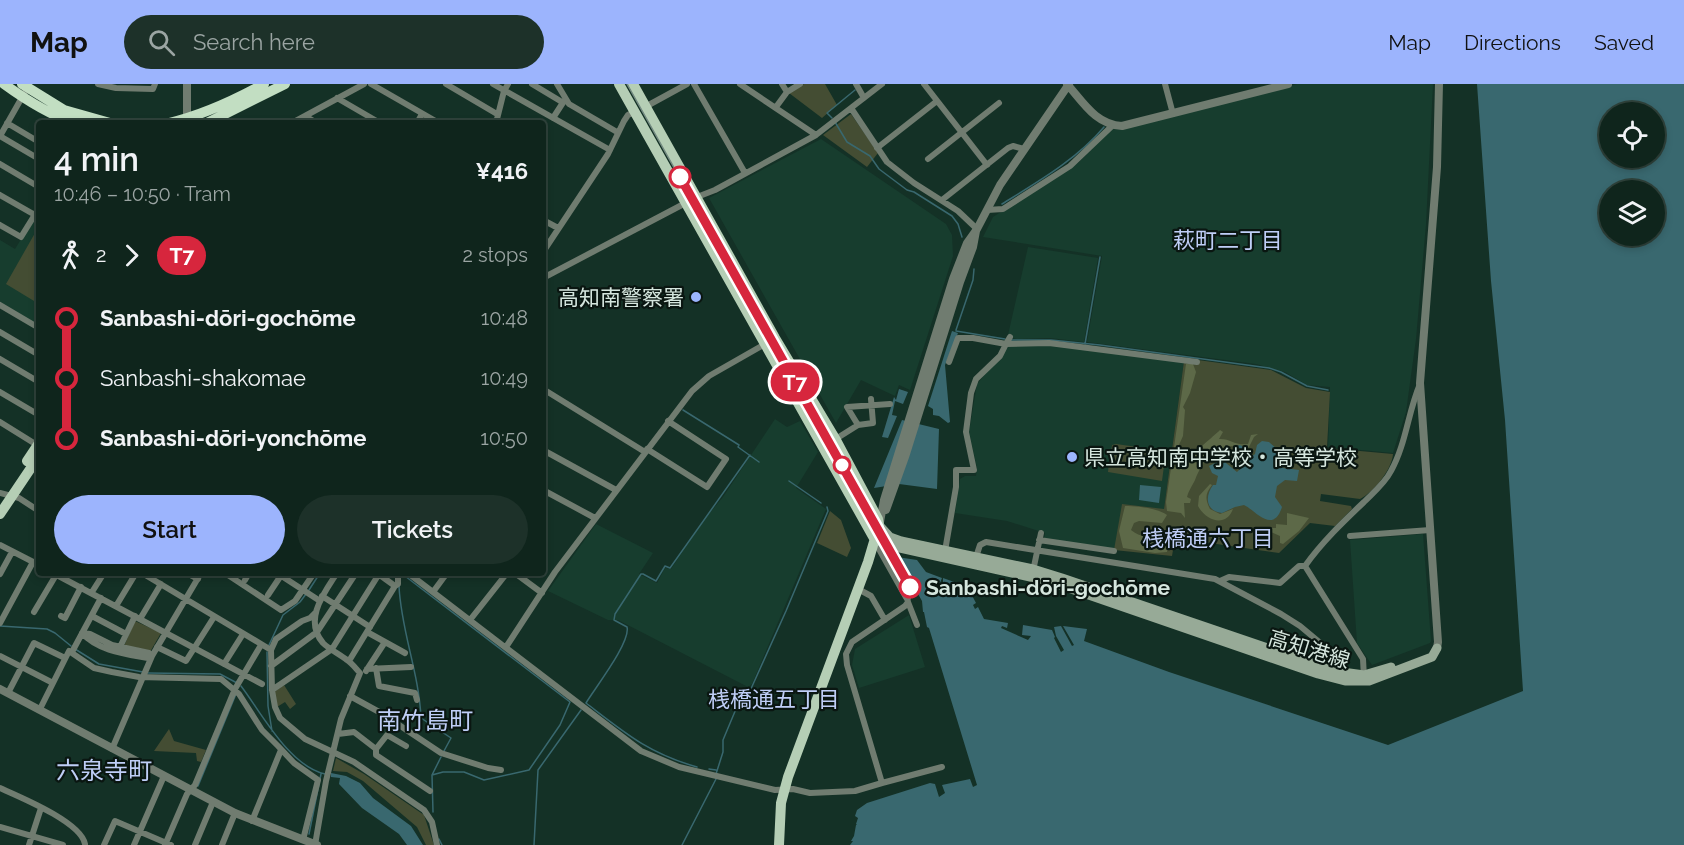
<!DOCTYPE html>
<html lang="en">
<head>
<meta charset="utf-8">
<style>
	:root { --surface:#0f251c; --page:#1d3129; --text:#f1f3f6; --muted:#9ba5a3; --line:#2f423b; --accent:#9cb4fd }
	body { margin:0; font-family:Raleway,"Noto Sans JP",sans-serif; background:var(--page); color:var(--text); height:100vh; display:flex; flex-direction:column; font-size:22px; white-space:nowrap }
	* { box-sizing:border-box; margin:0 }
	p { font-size:20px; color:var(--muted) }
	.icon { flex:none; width:33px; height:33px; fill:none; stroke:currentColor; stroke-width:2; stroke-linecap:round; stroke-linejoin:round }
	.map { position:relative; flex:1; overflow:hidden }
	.panel { position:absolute; left:36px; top:36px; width:510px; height:456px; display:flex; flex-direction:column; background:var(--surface); border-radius:6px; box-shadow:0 3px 9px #0003,0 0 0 2px var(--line) }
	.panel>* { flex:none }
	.badge { padding:0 12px; border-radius:20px; font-size:21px; line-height:39px }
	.fabs { position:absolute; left:1599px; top:18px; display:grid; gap:12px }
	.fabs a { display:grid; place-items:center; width:66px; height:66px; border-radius:50%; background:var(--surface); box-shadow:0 3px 9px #0003,0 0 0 2px var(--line); font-size:30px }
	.map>.badge { position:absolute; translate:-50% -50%; box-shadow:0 0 0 3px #fff }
	.legs { display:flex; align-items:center; gap:9px; height:66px; padding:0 18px; font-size:20px }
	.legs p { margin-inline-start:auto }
	.summary { display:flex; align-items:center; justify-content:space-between; height:102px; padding:0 18px }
	h1 { font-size:33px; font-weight:600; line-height:45px }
	.action { display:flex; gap:12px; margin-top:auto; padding:12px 18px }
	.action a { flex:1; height:69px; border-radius:36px; background:var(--accent); color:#111; font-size:24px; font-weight:600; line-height:69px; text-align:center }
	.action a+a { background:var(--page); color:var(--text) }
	ul { padding:0 18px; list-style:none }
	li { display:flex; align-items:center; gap:21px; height:60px; font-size:22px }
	li i { display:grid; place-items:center; width:9px; height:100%; margin:0 8px; background:currentColor }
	li i::after { content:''; width:15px; height:15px; margin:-8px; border:4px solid; border-radius:50%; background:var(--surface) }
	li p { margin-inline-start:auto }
	li:first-child i { background:linear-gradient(#0000 50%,currentColor 0) }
	li:last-child i { background:linear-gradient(currentColor 50%,#0000 0) }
	header { display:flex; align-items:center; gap:36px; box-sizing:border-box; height:84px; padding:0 30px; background:var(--accent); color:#111 }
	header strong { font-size:28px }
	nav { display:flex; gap:33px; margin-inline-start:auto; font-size:21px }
	.search { width:420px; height:54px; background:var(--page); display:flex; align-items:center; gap:15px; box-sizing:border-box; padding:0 21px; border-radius:33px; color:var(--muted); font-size:22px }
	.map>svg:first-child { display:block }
	.built { fill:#173d2e }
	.green { fill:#444d33 }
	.forest { fill:#5d6948 }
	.water { fill:#39686f; fill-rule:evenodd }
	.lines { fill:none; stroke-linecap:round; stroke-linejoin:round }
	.stream { stroke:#39686f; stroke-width:1.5 }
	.minor { stroke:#707c70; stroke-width:6 }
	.tertiary { stroke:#707c70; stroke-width:8 }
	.secondary { stroke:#97aa97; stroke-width:9 }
	.primary { stroke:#b5ceb5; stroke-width:10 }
	.trunk { stroke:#c2dec2; stroke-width:10 }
	.tram { stroke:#748b82; stroke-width:1.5 }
	.line-1-casing { stroke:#fff; stroke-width:14 }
	.line-1 { stroke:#d7263d; stroke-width:9 }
	.stop-1-dot { fill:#fff; stroke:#d7263d; stroke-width:3 }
	.poi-dot { fill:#9cb4fd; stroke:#0a1611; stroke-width:2 }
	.labels { text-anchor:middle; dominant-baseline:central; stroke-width:4.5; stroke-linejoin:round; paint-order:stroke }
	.poi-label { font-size:21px; fill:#d5e6de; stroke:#0a1611; text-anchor:end }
	.stop-label { font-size:21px; font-weight:bold; fill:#d5e6de; stroke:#0a1611; text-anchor:start }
	.street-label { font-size:21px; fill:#d5e6de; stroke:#0a1611 }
	.neighbourhood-label { font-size:22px; fill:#bfcef7; stroke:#0a1611 }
	.quarter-label { font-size:24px; fill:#bfcef7; stroke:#0a1611 }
</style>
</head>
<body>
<header>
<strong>Map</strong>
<div class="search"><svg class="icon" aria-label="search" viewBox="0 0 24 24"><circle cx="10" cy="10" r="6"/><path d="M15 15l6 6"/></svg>Search here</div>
<nav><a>Map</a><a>Directions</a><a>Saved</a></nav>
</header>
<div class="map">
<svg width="1684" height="761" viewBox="0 0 1684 761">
	<rect width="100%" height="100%" fill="#143126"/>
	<path class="built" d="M1297 0H1433L1426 140 1416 255 1406 328 1393 369 1328 363 1330 303 1307 301 1285 288 1256 280 1087 258 1102 172 983 153 993 133 1078 79 1113 44 1210 23Z
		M821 55 946 140 952 151 953 172 910 306 899 301 895 312 861 296 836 339 709 114Z
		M39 126V241L0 218V156L15 165Z
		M1028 163 1098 174 1084 258 1050 254 1017 255 1011 254 1008 251Z
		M1050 260 1184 277 1164 425 1114 466 1044 455 1045 449 1007 437 955 429 960 395 965 392H976L977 384 969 348 977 300 1009 262Z
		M775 335 787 343 800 337 818 368 796 404 826 425 752 600 748 603 618 536H608L548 507 596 440 653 469 639 490 657 499 665 484 671 485 703 437 723 413Z
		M1423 450 1431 557 1430 559 1372 581 1357 559 1350 456Z
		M909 531 925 583 859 604 852 581 855 565Z"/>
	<path class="green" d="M804 0H825L837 21 822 34 789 9Z
		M851 30 878 69 867 83 823 51Z
		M39 142V220L6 200Z
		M1198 276 1271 286 1306 304 1330 308 1327 364 1393 370C1392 385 1374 408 1360 415L1321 410 1320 417 1351 422 1352 425 1335 442 1310 439 1279 469 1175 454 1172 472 1114 466 1122 420 1164 425 1184 277Z
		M1116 360 1166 367 1162 397 1108 388 1109 378H1112L1113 375H1110L1112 361Z
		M830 427 841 436 851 464 847 473 817 459Z
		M135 537 161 549 150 568 124 562Z
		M284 601 296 620 290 625 285 618 277 623 274 608Z
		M169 645 174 657 206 666 201 678 197 677 196 669 154 667Z
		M336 674 364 690 424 731 434 761H426L417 743 363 697 347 688 333 687Z"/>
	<path class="forest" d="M1186 280H1193L1196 288 1190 309 1183 323 1185 326 1183 352 1178 363 1175 364 1181 376 1188 377C1191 370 1213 353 1220 346L1223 348 1219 355C1230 354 1235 362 1248 360L1251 351 1258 350 1254 353 1247 367 1246 362C1217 360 1205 371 1195 396 1192 402 1189 406 1187 413L1191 415 1190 419H1184L1185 434 1181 429 1167 427 1166 418 1171 384 1178 382 1173 380 1172 377Z
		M1210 400 1212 401C1205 410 1205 415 1210 425L1220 430 1233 425C1226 444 1206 437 1198 422L1199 412Z
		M1125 422C1136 422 1158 424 1167 431L1162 439 1139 437 1134 439 1131 446C1140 454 1152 452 1160 460L1164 459 1168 462 1167 468 1155 469 1123 464 1119 447Z
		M1287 429 1309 434 1299 447 1283 460 1280 459V452L1271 448V444H1276V440L1287 441Z"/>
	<path class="water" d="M1477 0H1684V761H850L853 757H851L854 752 856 741H857L856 740 858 734 855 732 857 726 867 719 930 699 935 700 939 713 945 709 942 701 970 695 973 703 977 701 929 544 927 543 924 528H923L922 517 897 473 917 476 926 488 942 494 940 499H943V494L960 500 958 504 963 505V501L967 502 976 519 973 521 975 525 978 523 984 535 1008 539 1007 544 1002 542 1001 544 1028 556 1031 552 1022 551 1023 541 1052 546 1055 553 1054 554 1061 568 1064 566 1056 552 1054 543 1061 542 1072 562 1074 561 1063 542 1087 545 1084 557 1169 588 1388 661 1523 607 1505 336 1491 197ZM1610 28H1654V74H1610ZM1610 106H1654V152H1610Z
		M952 247 958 249 945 281 950 338 948 339 939 332 933 331V325L928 322Z
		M899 305 908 308 903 320 895 317 892 331 897 332 888 354 882 353 894 313 896 316Z
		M902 336 939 345 937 405 899 400 874 404Z
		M1262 357 1269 358 1277 365 1285 367 1283 384 1299 386 1297 397 1285 396 1277 402 1275 413 1282 423C1273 451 1255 426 1244 421L1235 423 1222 429C1205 427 1205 412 1213 401H1216L1218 392 1212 389 1209 382 1217 378 1223 379 1227 375 1226 367 1229 372 1226 379 1237 388 1241 384V378L1233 370 1234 363 1240 361 1244 363 1246 370 1251 373 1255 370 1257 361Z
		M1140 401 1161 403 1159 419 1139 416Z
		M331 689 346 692 360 699 373 714 411 742 423 761H407L399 750 362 724 339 700 340 694 331 693Z"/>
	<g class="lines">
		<path class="stream" d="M832 34 827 29 855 6
			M835 38 847 58 870 72 879 85 907 106 914 108 952 132 958 140 962 153
			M1002 120C1039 97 1076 76 1104 43
			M956 246 973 196 974 185
			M956 247 1005 255
			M1010 256H1051L1100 261 1269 284 1281 288 1307 302 1328 306
			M1085 260 1100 173
			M683 326 739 361 738 363 759 378
			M789 397 821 419
			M35 475 39 468
			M401 489 570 618 560 641 529 686 484 696 464 688H443L432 691
			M399 502C401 547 419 588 421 634L451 654 444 667
			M309 506 320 489
			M0 542 47 545 55 549 71 562
			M269 561 283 531 300 518 306 510
			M75 565 99 580 143 588
			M267 568 268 622 272 647
			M148 589 220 590 237 599
			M241 602C261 628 289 682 325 690
			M697 683C648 669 625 649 586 619 595 604 631 558 627 543L614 536 615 530 641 490H643L656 497 665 482 670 484 750 371
			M709 685 716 686
			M716 690 723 668V656L741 613 750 607 786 527 828 427 827 423
			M198 702 236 610
			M433 728 432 691 441 673
			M309 750 321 690
			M439 755 442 761
			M534 761 538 686 581 626
			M682 761 716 695"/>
		<path class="minor" d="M98 0 116 4 153 5 155 0
			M371 0 439 39
			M446 0 497 30
			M493 0 610 66
			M532 0 562 18
			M557 0 569 20 617 48
			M694 0 745 89
			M740 0 816 51
			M782 0 787 8 800 0
			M856 0 864 14
			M924 0 987 81
			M1165 0 1173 30
			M337 14 380 39
			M645 23 687 0
			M776 23 787 8
			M851 24 887 78 914 99 958 127 977 145
			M305 32 317 39
			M553 34 564 17
			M7 39 39 58
			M292 39 364 0
			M417 39 422 30
			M496 39 504 7 508 0
			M0 52 29 1
			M0 52 39 75
			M877 64 937 17
			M928 75 999 19
			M0 80 39 103
			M0 111 35 131
			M942 116 1008 64 1013 62 1024 65
			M987 126 1003 125 1070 82 1113 41
			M543 136 558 144
			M0 141 21 153 39 124
			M543 168 608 70 624 37 628 31 636 27
			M543 194 697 113 715 106 816 51 882 0
			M0 221 39 244
			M0 248 39 271
			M0 275 39 298
			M949 278 958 254H973L1006 260 1010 253
			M543 305 645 368
			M0 308 39 331
			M0 338 37 361
			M858 341 847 323 890 320
			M823 363 858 341 873 339 871 315
			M647 365 707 403 726 375 668 337
			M543 366 616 406
			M543 406 595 434
			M0 409 19 414 39 427
			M1350 452 1430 446
			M1039 456 1114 467
			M0 461 39 481
			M945 467 956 403V386H974L966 348 971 309 976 295 1000 272 1006 260 1049 259 1197 278
			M976 473 980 461 986 458 1215 495 1281 530 1300 542 1336 572 1343 584 1344 591
			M1033 487 1041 449
			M53 489 262 600
			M142 489 271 566
			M187 489 198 495
			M225 489 281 526 295 517 314 489
			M277 489 320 517
			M408 489 641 667 679 683 775 706 793 705 810 709 855 707 882 699 847 581 846 570 852 558 905 522 908 518 907 513
			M515 489 542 509
			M0 490 12 468
			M245 496 249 489
			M1220 497 1229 493 1280 499 1299 482H1305
			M395 502 398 500V489
			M858 505 871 512 885 536
			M92 508 104 489
			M433 508 447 489
			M268 511 282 490
			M322 512 370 543
			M908 518 917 541
			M116 522 136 489
			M34 528 56 491
			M315 529 310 534 302 537 276 555 271 566 272 606 275 623 280 634 305 655 354 678 424 726 432 738 437 761
			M61 532 65 534 81 503
			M92 532 126 550
			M140 535 161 500
			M470 536 507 489
			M0 539 33 478
			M367 548 405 569
			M82 549C98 567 126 570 148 574L152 572
			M83 549 90 550 112 561 149 569 152 572
			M120 563 135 532
			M157 563 186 577 214 533
			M506 563 555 488 692 307 709 292 765 260
			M72 568 101 514
			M0 572 53 599
			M349 577 395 502 377 489
			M224 580 243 550
			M271 582 317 548 356 489
			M376 584 379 602 415 609 417 616
			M367 585 411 583
			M366 587 385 558
			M1364 594 1363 575 1305 482C1322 458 1343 438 1364 418 1374 408 1385 399 1391 387 1406 360 1408 328 1420 300
			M272 606 332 565 379 490
			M8 609 34 559 65 574
			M350 612 381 629 441 669 488 684 501 686
			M40 625 69 567 94 584 112 588 139 593 221 595 239 610 262 646 278 662 294 679 318 696 303 756
			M338 650 354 648 376 665V671L430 707
			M112 665 152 572 201 489
			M376 665 387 651 406 662
			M882 699 942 683
			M0 704C20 713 81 738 85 760
			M252 737 281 666
			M0 743 63 761
			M29 761 41 724
			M104 761 115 737 171 761
			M134 761 164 692
			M165 761 187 710 195 701 235 605 261 561
			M195 761 213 718
			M222 761 235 729
			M315 761 326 697 341 635 360 589C356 585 352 579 347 576 339 570 329 565 323 559 303 536 324 509 337 489"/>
		<path class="tertiary" d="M187 0V35
			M1067 0C1083 18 1096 41 1122 42L1288 0
			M886 426 905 373 960 198 973 163 976 147
			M880 438 884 416 898 371 953 195 967 159 977 145 1000 101 1069 0
			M875 456 907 513
			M1437 564 1438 558 1420 299 1437 83 1439 0
			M0 605 235 729 317 761"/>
		<path class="secondary" d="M879 441 890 453 901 457 1033 485 1062 494 1335 587 1364 591 1391 583
			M875 456 900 464 1048 497 1318 590 1345 597H1369L1432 573 1437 564"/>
		<path class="primary" d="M619 0 875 456
			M633 0 775 254 836 356 878 435 879 441 868 478 788 693 781 719 779 761
			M27 377 39 359
			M0 430 39 372"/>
		<path class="trunk" d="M4 0C26 16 48 30 74 39
			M22 0 64 26 110 39
			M169 39C203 31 233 17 264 0
			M207 39 285 0"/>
		<path class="tram" d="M627 0 913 509"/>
	</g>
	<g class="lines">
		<defs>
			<path id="line-1" d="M680 93 910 503"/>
		</defs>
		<use href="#line-1" class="line-1-casing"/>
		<use href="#line-1" class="line-1"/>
	</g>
	<g class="stop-1-dot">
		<circle cx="680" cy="93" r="10"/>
		<circle cx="842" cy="381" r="8"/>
		<circle cx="910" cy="503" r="10"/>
	</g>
	<g class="poi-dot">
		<circle cx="696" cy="213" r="6"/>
		<circle cx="1072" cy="373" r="6"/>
	</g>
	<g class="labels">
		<g class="poi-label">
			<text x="684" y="213">高知南警察署</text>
			<text x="1084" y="373" text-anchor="start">県立高知南中学校・高等学校</text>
		</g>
		<g class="stop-label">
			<text x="926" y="503">Sanbashi-dōri-gochōme</text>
		</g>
		<g class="street-label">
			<text transform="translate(1309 565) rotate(17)">高知港線</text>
		</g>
		<g class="neighbourhood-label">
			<text x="1228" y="156">萩町二丁目</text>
			<text x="1208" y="454">桟橋通六丁目</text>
			<text x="774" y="615">桟橋通五丁目</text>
		</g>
		<g class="quarter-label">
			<text x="425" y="636">南竹島町</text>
			<text x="104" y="686">六泉寺町</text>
		</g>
	</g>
</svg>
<div class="fabs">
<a><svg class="icon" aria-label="locate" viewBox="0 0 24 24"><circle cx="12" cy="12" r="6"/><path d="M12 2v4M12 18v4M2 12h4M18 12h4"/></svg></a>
<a><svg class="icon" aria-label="layers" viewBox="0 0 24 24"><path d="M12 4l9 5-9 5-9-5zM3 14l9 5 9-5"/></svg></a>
</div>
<b class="badge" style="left:795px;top:298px;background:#d7263d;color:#fff">T7</b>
<section class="panel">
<div class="summary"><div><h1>4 min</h1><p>10:46 – 10:50 · Tram</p></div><b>¥416</b></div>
<div class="legs"><svg class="icon" aria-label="walk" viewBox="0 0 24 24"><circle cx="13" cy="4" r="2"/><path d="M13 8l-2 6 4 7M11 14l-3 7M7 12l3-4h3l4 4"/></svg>2<svg class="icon" aria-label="forward" viewBox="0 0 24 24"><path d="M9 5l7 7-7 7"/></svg><b class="badge" style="background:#d7263d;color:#fff">T7</b><p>2 stops</p></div>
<ul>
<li><i style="color:#d7263d"></i><b>Sanbashi-dōri-gochōme</b><p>10:48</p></li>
<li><i style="color:#d7263d"></i><span>Sanbashi-shakomae</span><p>10:49</p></li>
<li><i style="color:#d7263d"></i><b>Sanbashi-dōri-yonchōme</b><p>10:50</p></li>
</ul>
<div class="action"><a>Start</a><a>Tickets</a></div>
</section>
</div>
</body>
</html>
